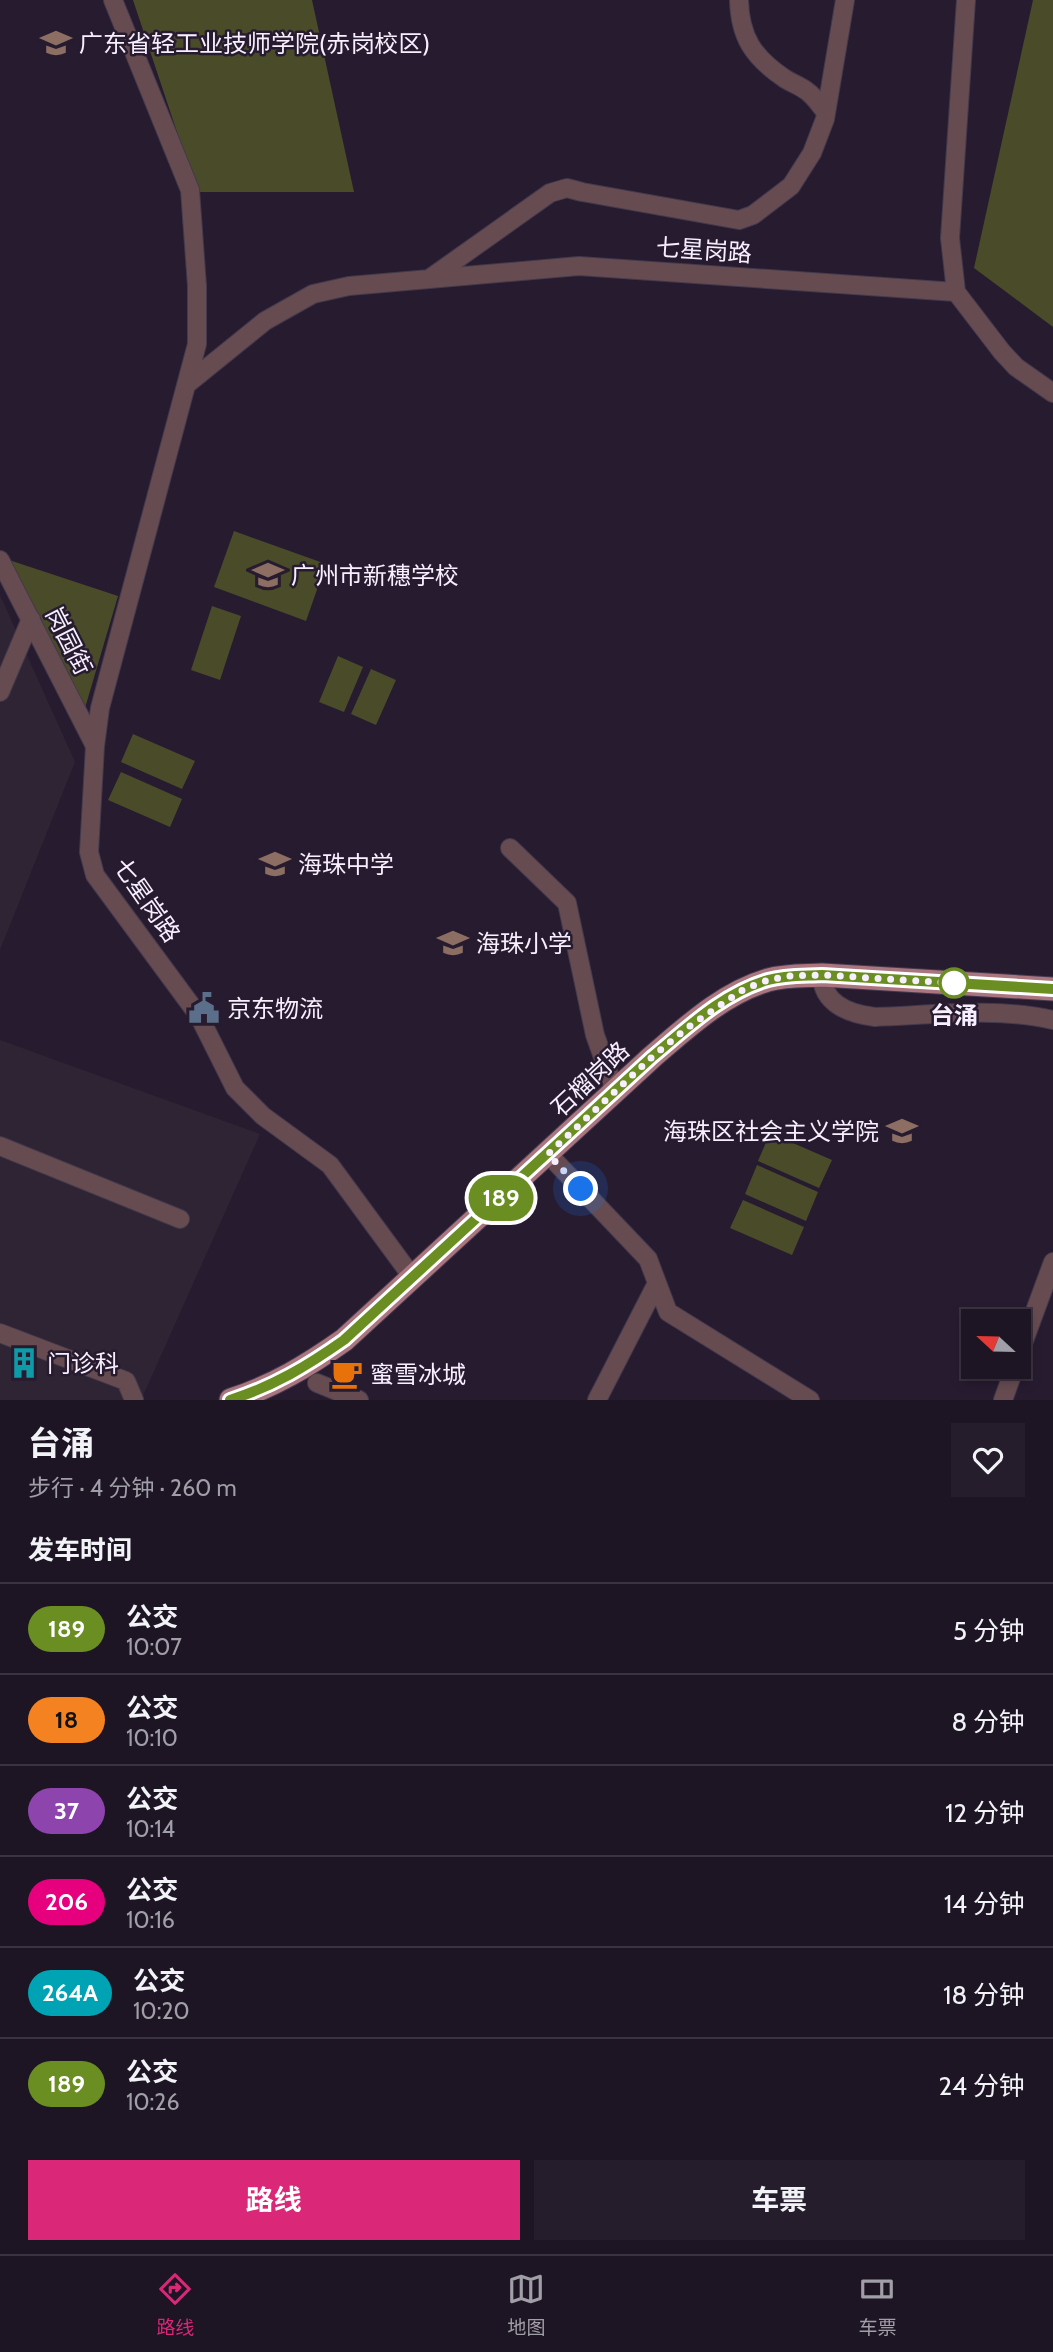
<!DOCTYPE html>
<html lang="zh">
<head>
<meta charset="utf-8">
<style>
	:root { --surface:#1d1424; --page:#251d2c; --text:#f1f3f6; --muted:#a09ea6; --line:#3b3341; --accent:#db2777 }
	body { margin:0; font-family:Cabin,"Noto Sans SC",sans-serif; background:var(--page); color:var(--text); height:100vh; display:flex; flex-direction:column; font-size:26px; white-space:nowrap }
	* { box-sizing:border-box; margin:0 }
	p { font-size:23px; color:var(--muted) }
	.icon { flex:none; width:38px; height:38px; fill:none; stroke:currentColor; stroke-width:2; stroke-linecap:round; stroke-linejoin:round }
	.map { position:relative; height:1400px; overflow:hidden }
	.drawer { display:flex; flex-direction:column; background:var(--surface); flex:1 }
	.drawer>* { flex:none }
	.badge { padding:0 14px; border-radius:23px; font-size:24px; line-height:46px }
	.needle { width:46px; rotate:292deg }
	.tools { position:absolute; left:961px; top:1309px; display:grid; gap:14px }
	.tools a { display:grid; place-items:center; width:70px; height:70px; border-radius:0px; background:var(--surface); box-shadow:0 4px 10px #0003,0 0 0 2px var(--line); font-size:35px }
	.you { position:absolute; width:35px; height:35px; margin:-18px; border:5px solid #fff; border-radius:50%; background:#1a73e8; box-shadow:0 0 0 10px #1a73e833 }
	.map>.badge { position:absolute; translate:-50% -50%; box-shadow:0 0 0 4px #fff }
	h2 { padding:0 28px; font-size:26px; line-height:63px }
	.round { display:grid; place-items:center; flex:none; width:74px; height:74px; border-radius:0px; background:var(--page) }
	.head { display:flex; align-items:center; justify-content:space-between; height:119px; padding:0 28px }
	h1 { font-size:33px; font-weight:700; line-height:52px }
	.button { display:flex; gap:14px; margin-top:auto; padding:14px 28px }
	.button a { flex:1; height:80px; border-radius:0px; background:var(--accent); color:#fff; font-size:28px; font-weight:700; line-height:80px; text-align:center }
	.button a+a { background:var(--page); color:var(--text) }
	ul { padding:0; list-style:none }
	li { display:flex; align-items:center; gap:21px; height:91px; padding:0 28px; border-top:2px solid var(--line) }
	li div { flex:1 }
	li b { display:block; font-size:26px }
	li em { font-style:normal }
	li .badge { min-width:77px; font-weight:700; text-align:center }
	.menu { display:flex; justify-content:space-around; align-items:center; height:98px; border-top:2px solid var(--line); background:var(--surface); font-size:19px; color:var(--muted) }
	.menu a { display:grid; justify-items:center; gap:4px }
	.menu .current { color:var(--accent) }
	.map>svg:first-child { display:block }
	.medical { fill:#2e2433 }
	.green { fill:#4a4b29 }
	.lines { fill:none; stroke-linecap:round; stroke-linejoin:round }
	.minor-casing { stroke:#44394d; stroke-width:20 }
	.major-casing { stroke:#44394d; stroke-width:25 }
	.minor { stroke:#664c50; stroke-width:18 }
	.major { stroke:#aa757e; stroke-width:23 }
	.line-casing { stroke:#fff; stroke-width:16 }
	.line { stroke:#6b8e23; stroke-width:10 }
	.walk { stroke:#f7effe; stroke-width:7; stroke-dasharray:0 12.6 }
	.stop-dot { fill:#fff; stroke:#6b8e23; stroke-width:3.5 }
	.labels { text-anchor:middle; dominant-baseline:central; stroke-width:5; stroke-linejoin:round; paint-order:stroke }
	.poi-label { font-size:24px; fill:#f7effe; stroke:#271b30; text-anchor:start }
	.street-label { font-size:24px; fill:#f7effe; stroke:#271b30 }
	.stop-label { font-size:24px; font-weight:bold; fill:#f7effe; stroke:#271b30 }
</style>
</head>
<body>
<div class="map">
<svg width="1053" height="1400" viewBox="0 0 1053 1400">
	<rect width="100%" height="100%" fill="#271b30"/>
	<path class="medical" d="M0 595 75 762 0 950Z
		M0 1040 260 1134 142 1398 135 1400H0Z"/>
	<path class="green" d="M133 0H312L354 192H197Z
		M1033 0H1053V327L974 268Z
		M234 531 326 564 306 621 214 587Z
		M6 559 118 596 85 708Z
		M212 606 241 616 220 680 191 670Z
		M338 656 363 667 344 712 319 702Z
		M371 669 396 680 376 725 351 714Z
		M133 734 195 761 182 789 121 762Z
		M121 772 182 799 170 827 108 800Z
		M770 1133 832 1160 819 1188 758 1161Z
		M757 1165 818 1192 806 1221 745 1194Z
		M743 1200 804 1227 792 1255 730 1228Z"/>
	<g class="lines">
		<defs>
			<path id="minor" d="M113 0 190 190 197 286V344L100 708 95 746 89 852 95 875 199 1016 235 1088 263 1116 330 1165 413 1278
				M739 0C740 37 753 57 784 78 791 83 801 86 808 92 815 97 820 106 826 112
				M429 279 550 193 567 188 582 192 739 220 753 215 791 186 812 153 825 119 845 0
				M956 292 1002 352 1016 367 1053 393
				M186 385 265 321 313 294 349 286 579 266 956 292 950 238 966 0
				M0 560 95 746
				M0 692 31 619
				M510 848 567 903 595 1035 615 1091
				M822 975C822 1004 850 1014 875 1017 933 1015 996 1007 1053 1020
				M0 1146 180 1219
				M548 1154 648 1259 668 1312 810 1400
				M0 1333 126 1381 134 1400
				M1018 1357 1053 1262
				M317 1383 359 1400
				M597 1400 657 1283
				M1003 1400 1015 1367"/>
			<path id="major" d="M231 1400C274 1386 307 1366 344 1340L652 1057C686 1028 723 993 768 980 786 975 804 976 822 975L1053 989"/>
		</defs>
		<use href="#minor" class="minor-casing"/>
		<use href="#major" class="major-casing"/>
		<use href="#minor" class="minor"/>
		<use href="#major" class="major"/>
	</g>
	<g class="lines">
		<defs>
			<path id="line" d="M230 1400C274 1386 307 1366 344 1340L652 1057C687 1028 723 993 768 980 786 975 804 976 822 975L1053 989"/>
		</defs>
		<use href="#line" class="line-casing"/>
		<use href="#line" class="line"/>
		<path class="walk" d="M581 1189 548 1154 652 1057 687 1028 744 989 768 980 789 976 822 975 954 983"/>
	</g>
	<defs>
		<symbol id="university-bare" viewBox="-9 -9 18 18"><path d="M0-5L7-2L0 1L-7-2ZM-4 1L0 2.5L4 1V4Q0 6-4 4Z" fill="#8d6e63" stroke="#271b30" stroke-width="2.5" paint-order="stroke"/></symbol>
		<symbol id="school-bare" viewBox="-9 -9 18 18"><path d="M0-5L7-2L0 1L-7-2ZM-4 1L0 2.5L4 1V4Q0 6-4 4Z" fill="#8d6e63" stroke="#271b30" stroke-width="2.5" paint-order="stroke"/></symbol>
		<symbol id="civic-bare" viewBox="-9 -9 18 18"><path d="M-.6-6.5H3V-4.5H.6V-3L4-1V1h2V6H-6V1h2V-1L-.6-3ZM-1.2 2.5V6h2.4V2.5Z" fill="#5c6f8a" stroke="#271b30" stroke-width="2.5" paint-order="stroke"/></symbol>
		<symbol id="building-bare" viewBox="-9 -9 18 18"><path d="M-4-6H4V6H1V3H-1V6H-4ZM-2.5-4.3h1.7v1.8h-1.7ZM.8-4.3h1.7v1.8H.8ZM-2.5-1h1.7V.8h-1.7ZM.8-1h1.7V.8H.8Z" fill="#0f9aa8" stroke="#271b30" stroke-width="2.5" paint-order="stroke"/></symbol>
		<symbol id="cafe-bare" viewBox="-9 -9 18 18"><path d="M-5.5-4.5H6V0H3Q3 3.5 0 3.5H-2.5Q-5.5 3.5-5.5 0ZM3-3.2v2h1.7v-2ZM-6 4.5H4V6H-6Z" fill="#e8710a" stroke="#271b30" stroke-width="2.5" paint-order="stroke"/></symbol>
	</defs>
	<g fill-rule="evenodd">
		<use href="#university-bare" x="34" y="21" width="44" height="44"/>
		<use href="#school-bare" x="246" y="553" width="44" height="44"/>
		<use href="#school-bare" x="253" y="842" width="44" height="44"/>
		<use href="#school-bare" x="431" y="921" width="44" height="44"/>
		<use href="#civic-bare" x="182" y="986" width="44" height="44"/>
		<use href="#university-bare" x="880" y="1109" width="44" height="44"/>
		<use href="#building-bare" x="2" y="1341" width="44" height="44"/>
		<use href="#cafe-bare" x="325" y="1352" width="44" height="44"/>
	</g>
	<circle class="stop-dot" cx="954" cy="983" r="14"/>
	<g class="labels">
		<g class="poi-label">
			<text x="79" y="43">广东省轻工业技师学院(赤岗校区)</text>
			<text x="291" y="575">广州市新穗学校</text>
			<text x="298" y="864">海珠中学</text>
			<text x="476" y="943">海珠小学</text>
			<text x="227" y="1008">京东物流</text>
			<text x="879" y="1131" text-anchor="end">海珠区社会主义学院</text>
			<text x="47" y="1363">门诊科</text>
			<text x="370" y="1374">蜜雪冰城</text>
		</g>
		<g class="street-label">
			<text transform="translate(704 250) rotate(4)">七星岗路</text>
			<text transform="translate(69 641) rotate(63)">岗园街</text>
			<text transform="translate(147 900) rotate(55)">七星岗路</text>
			<text transform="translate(590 1079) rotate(-43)">石榴岗路</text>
		</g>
		<g class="stop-label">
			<text x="954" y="1015">台涌</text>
		</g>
	</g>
</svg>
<div class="tools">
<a><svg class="needle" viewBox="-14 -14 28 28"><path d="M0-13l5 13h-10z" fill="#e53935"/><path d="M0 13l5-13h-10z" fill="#a09ea6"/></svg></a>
</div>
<div class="you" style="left:581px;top:1189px"></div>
<b class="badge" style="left:501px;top:1198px;background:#6b8e23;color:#fff">189</b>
</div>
<section class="drawer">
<div class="head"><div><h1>台涌</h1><p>步行 · 4 分钟 · 260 m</p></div><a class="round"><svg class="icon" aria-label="heart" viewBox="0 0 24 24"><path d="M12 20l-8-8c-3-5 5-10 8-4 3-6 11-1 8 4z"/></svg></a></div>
<h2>发车时间</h2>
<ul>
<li><span class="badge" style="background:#6b8e23;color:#fff">189</span><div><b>公交</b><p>10:07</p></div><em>5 分钟</em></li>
<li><span class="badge" style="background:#f58220;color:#111">18</span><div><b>公交</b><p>10:10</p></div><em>8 分钟</em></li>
<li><span class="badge" style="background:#8e44ad;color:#fff">37</span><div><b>公交</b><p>10:14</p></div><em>12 分钟</em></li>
<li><span class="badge" style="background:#e6007e;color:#fff">206</span><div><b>公交</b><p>10:16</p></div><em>14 分钟</em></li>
<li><span class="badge" style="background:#00a3b4;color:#fff">264A</span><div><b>公交</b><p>10:20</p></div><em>18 分钟</em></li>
<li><span class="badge" style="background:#6b8e23;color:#fff">189</span><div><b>公交</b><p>10:26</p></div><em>24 分钟</em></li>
</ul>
<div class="button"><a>路线</a><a>车票</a></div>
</section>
<nav class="menu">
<a class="current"><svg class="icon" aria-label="directions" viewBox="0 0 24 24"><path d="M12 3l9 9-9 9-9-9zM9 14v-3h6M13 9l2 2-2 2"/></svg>路线</a>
<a><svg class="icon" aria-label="map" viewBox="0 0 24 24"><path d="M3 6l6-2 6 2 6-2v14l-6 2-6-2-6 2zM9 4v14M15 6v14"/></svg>地图</a>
<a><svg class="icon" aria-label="tickets" viewBox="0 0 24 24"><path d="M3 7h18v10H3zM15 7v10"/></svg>车票</a>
</nav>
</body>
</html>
